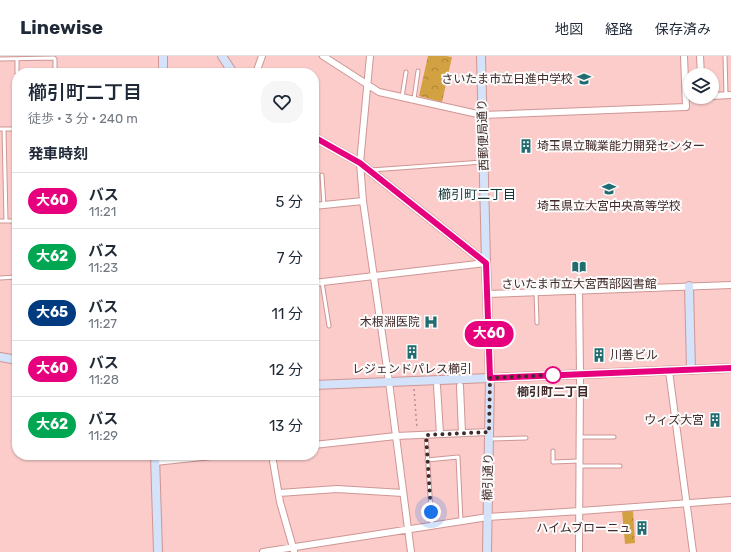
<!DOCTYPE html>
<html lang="ja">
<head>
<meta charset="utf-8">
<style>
	:root { --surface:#fff; --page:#f6f6f7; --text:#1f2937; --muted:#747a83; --line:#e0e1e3 }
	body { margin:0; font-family:Rubik,"Noto Sans JP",sans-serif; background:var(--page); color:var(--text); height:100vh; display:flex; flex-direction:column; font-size:15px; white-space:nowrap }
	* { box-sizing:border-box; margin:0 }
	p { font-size:13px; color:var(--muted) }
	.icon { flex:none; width:22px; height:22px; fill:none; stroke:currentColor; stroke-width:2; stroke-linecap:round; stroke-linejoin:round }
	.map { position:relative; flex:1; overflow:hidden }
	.drawer { position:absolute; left:12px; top:12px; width:307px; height:392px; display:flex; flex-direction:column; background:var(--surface); border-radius:16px; box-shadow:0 1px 3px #0004 }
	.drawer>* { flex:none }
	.badge { padding:0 8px; border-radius:13px; font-size:14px; line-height:26px }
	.controls { position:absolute; left:683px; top:12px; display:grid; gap:8px }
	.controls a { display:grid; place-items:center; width:36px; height:36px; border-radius:50%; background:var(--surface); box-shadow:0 1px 3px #0004; font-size:20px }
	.you { position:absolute; width:20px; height:20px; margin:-10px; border:3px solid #fff; border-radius:50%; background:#1a73e8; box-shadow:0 0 0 6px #1a73e833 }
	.map>.badge { position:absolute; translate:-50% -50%; box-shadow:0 0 0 2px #fff }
	h2 { padding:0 16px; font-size:15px; line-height:36px }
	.round { display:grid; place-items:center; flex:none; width:42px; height:42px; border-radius:16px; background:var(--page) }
	.summary { display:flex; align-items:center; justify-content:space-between; height:68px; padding:0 16px }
	h1 { font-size:19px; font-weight:600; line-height:30px }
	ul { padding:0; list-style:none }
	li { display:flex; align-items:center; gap:12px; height:56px; padding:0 16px; border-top:1px solid var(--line) }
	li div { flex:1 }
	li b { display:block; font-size:15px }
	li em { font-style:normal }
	li .badge { min-width:44px; font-weight:700; text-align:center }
	header { display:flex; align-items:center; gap:24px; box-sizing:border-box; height:56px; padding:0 20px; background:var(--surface); border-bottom:1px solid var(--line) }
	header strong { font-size:19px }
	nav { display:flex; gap:22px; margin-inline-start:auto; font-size:14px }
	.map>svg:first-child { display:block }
	.park { fill:url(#park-crowns) }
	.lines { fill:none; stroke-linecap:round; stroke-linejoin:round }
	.lane-casing { stroke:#ce9694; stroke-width:5 }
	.street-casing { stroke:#ce9694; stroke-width:8 }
	.secondary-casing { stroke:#ce9694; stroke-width:10 }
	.path { stroke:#b58f8d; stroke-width:1.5; stroke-dasharray:2 3; stroke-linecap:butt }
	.lane { stroke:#fff; stroke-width:3 }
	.street { stroke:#fff; stroke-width:6 }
	.secondary { stroke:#d4e2fa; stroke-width:8 }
	.line-casing { stroke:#fff; stroke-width:9 }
	.line { stroke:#e6007e; stroke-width:6 }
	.walk { stroke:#412a29; stroke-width:4; stroke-dasharray:0 7.2 }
	.stop-dot { fill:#fff; stroke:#e6007e; stroke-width:2 }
	.labels { text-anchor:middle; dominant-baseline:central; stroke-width:4; stroke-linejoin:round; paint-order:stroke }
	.poi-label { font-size:12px; fill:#412a29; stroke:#fbfbfb; text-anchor:end }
	.street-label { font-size:12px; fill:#412a29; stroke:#fbfbfb }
	.stop-label { font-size:12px; font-weight:bold; fill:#412a29; stroke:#fbfbfb }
	.neighbourhood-label { font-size:13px; fill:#133638; stroke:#fbfbfb }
</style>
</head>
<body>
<header>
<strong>Linewise</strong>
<nav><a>地図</a><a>経路</a><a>保存済み</a></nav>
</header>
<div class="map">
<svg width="731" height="496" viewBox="0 0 731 496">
	<defs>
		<pattern id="park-crowns" width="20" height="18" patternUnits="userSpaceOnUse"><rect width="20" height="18" fill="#d2a141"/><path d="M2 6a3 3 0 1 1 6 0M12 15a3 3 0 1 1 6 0" fill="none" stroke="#ac8336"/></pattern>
	</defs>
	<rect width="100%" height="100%" fill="#fcccca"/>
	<path class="park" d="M428 0H446L452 1 442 46 419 40Z
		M633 454 635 487 625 488 622 455Z"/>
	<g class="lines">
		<defs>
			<path id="lane" d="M725 0 726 39
				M0 3 54 2 55 3V17
				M17 3V17
				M402 41 406 16
				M414 43 418 15
				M0 73H17
				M4 73 6 165
				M371 114 483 106
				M322 119 324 149
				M314 162 316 172
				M0 165H17
				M0 222 17 221
				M322 226 329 270
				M536 237 537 267
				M426 379 432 469
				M580 381H614
				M491 383 526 382
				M553 395V406L579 405
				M427 404 458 401 461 465
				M580 410H620"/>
			<path id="street" d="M323 0 379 36 482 59 686 51 684 0
				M370 0 360 107 363 145 389 326 411 496
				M700 0 701 19
				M256 17 262 0
				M712 40 731 39
				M314 150 363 145
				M314 227 486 207
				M579 234 580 318 579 496
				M487 238 731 229
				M669 315 693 496
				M437 330 440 378
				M460 330 462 377
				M314 389 396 380 489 376
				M272 399 280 446 294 495
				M155 406 221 399
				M279 437 337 433 403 437
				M263 496 488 461 580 455 731 444"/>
			<path id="secondary" d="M222 0 233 17
				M481 0 486 207
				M163 17V0
				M314 81 360 107 486 207 490 322 731 312
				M689 230 691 314
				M0 301 17 304
				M314 329 490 322 487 496
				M155 399 158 496"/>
		</defs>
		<use href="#lane" class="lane-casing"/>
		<use href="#street" class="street-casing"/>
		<use href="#secondary" class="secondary-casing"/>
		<path class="path" d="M414 333 417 373"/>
		<use href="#lane" class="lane"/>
		<use href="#street" class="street"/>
		<use href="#secondary" class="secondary"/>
	</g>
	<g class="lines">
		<defs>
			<path id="line" d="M314 81 360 107 486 207 490 322 731 312"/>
		</defs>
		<use href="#line" class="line-casing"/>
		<use href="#line" class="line"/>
		<path class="walk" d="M431 456 426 379 489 376 490 322 553 319"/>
	</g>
	<defs>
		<symbol id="school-bare" viewBox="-9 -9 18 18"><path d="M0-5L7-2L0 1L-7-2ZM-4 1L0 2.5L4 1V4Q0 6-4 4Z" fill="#206c71" stroke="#fbfbfb" stroke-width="2.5" paint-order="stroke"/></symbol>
		<symbol id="building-bare" viewBox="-9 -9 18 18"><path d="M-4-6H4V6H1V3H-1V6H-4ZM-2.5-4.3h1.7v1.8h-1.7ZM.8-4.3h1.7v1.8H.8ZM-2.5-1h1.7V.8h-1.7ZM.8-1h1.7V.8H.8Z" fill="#206c71" stroke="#fbfbfb" stroke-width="2.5" paint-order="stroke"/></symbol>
		<symbol id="library-bare" viewBox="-9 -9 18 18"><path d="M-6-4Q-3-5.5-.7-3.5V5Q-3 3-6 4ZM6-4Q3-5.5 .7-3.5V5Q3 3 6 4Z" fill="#206c71" stroke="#fbfbfb" stroke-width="2.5" paint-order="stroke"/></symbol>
		<symbol id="hospital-bare" viewBox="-9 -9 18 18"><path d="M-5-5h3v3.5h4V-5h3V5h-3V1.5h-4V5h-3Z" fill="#206c71" stroke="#fbfbfb" stroke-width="2.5" paint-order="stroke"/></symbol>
	</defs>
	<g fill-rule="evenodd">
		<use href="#school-bare" x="574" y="13" width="20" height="20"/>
		<use href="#building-bare" x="516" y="80" width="20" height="20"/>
		<use href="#school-bare" x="599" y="123" width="20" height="20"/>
		<use href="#library-bare" x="569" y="201" width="20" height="20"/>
		<use href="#hospital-bare" x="421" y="256" width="20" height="20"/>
		<use href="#building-bare" x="402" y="286" width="20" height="20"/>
		<use href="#building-bare" x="589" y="289" width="20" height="20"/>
		<use href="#building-bare" x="705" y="354" width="20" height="20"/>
		<use href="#building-bare" x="632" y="462" width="20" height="20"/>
	</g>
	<circle class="stop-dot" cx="553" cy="319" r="8"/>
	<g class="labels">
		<g class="poi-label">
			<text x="573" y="23">さいたま市立日進中学校</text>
			<text x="537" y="90" text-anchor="start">埼玉県立職業能力開発センター</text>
			<text x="609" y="150" text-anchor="middle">埼玉県立大宮中央高等学校</text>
			<text x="579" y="228" text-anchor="middle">さいたま市立大宮西部図書館</text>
			<text x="420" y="266">木根淵医院</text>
			<text x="610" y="299" text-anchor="start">川善ビル</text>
			<text x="412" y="313" text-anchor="middle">レジェンドパレス櫛引</text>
			<text x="704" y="364">ウィズ大宮</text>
			<text x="631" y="472">ハイムブローニュ</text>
		</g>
		<g class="street-label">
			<text transform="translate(483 79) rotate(-92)">西郵便局通り</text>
			<text transform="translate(488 421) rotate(-89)">櫛引通り</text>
		</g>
		<g class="stop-label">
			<text x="553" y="336">櫛引町二丁目</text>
		</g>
		<g class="neighbourhood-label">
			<text x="477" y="138">櫛引町二丁目</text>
		</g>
	</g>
</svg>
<div class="controls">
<a><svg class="icon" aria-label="layers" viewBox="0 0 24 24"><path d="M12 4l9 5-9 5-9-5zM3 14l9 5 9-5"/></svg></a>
</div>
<div class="you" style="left:431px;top:456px"></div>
<b class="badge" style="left:489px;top:278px;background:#e6007e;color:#fff">大60</b>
<section class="drawer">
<div class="summary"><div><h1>櫛引町二丁目</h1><p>徒歩 · 3 分 · 240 m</p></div><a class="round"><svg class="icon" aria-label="heart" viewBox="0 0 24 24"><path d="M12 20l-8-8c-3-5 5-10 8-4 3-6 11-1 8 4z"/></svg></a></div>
<h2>発車時刻</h2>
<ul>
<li><span class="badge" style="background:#e6007e;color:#fff">大60</span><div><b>バス</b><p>11:21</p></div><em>5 分</em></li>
<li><span class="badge" style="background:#00a651;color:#fff">大62</span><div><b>バス</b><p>11:23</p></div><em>7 分</em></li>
<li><span class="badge" style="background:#003b80;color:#fff">大65</span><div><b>バス</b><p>11:27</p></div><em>11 分</em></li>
<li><span class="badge" style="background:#e6007e;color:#fff">大60</span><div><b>バス</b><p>11:28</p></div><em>12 分</em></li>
<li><span class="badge" style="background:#00a651;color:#fff">大62</span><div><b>バス</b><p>11:29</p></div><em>13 分</em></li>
</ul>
</section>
</div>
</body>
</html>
